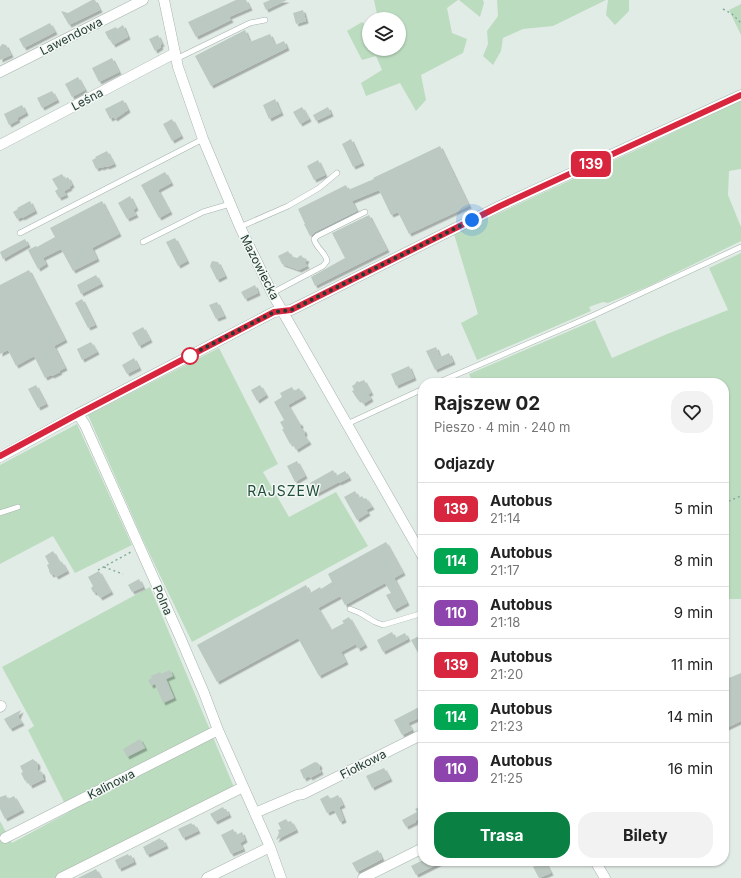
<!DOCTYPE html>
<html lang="pl">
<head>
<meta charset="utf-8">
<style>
	:root { --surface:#fff; --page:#f2f2f2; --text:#222; --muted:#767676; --line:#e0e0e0; --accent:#0b8043 }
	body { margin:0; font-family:Inter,sans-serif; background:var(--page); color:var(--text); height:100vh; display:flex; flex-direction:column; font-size:15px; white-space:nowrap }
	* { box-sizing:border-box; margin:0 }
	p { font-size:13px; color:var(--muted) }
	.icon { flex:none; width:22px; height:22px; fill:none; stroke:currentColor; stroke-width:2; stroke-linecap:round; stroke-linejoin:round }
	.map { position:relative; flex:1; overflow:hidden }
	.side { position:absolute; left:418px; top:378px; width:311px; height:488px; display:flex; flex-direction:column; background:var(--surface); border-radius:16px; box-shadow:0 1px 3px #0004 }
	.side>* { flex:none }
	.badge { padding:0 8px; border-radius:6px; font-size:14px; line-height:26px }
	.fabs { position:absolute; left:362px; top:12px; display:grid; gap:8px }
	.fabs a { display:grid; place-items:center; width:44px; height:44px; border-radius:50%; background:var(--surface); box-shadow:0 1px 3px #0004; font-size:20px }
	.you { position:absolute; width:20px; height:20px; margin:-10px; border:3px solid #fff; border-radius:50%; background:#1a73e8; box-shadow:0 0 0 6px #1a73e833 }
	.map>.badge { position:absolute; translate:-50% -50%; box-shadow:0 0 0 2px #fff }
	h2 { padding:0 16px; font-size:15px; line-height:36px }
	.round { display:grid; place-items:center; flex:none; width:42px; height:42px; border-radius:16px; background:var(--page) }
	.summary { display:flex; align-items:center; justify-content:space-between; height:68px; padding:0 16px }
	h1 { font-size:19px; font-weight:700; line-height:30px }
	.action { display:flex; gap:8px; margin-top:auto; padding:8px 16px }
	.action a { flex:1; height:46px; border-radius:16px; background:var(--accent); color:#fff; font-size:16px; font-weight:700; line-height:46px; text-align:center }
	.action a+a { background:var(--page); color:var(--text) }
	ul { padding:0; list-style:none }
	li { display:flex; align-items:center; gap:12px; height:52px; padding:0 16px; border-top:1px solid var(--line) }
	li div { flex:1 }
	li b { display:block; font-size:15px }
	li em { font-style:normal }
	li .badge { min-width:44px; font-weight:700; text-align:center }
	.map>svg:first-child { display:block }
	.green { fill:#bcdcc0 }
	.building { fill:#bbc9c2; filter:url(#shadow) }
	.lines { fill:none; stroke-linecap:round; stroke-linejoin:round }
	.service-casing { stroke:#a5b4ac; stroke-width:6 }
	.minor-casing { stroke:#a5b4ac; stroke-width:11 }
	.path { stroke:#84ae9b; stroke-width:1.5; stroke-dasharray:2 3; stroke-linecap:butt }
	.service { stroke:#fff; stroke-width:5 }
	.minor { stroke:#fff; stroke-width:10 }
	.line-casing { stroke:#fff; stroke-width:9 }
	.line { stroke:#d7263d; stroke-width:6 }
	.walk { stroke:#233c32; stroke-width:4; stroke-dasharray:0 7.2 }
	.stop-dot { fill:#fff; stroke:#d7263d; stroke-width:2 }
	.labels { text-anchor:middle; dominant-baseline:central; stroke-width:3; stroke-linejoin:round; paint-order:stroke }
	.street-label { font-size:12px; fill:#233c32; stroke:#f3f8f5 }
	.quarter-label { font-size:14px; letter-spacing:1px; fill:#204e3c; stroke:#f3f8f5 }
</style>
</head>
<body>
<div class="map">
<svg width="741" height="878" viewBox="0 0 741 878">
	<defs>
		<filter id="shadow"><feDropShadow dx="2.5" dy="2.5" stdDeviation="0" flood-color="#0004"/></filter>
	</defs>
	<rect width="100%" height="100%" fill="#e2ece6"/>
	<path class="green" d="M374 0H458L447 8 452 33 467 39 463 53 421 75 426 100 416 111 400 83 366 96 361 83 382 70 376 56 362 60 347 31 362 22 369 27V49H399V19H378Z
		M459 0H483L484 3 480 17Z
		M497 0H606L553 26 523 29 503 38 501 51 493 65 483 56 488 44 487 31 498 16Z
		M608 0H629V11L615 25 606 15Z
		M741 4V35L729 10Z
		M741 100V169L729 171 728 195 741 227V241L649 286 608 303 603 302 589 307 591 311 477 360 461 323 478 314 454 234 645 146Z
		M741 253V599H724V383H473L469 374 595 320 612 358 667 334 728 310 709 268Z
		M219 348 278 464 263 472 289 517 336 492 368 546 192 642 143 540 88 415Z
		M77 424 132 545 75 573 53 536 0 564V465Z
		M150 587 236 792 62 878H0V821L12 843 69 812 28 730 34 726 2 667Z"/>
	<path class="building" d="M92 0H95L100 10 69 25 61 11 68 13Z
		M236 0H246L250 8 229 17 231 20 196 37 188 22Z
		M270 0H287L266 10 263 3Z
		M303 10 306 21 296 24 293 13Z
		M50 23 55 32 24 48 19 39Z
		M123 25 128 37 113 45 110 39 109 40 105 32 116 27 117 29Z
		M245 30 250 42 270 34 275 45 284 41 287 48 211 86 195 56Z
		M158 35 162 44 160 45 161 47 155 51 149 39Z
		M2 44 6 45 11 55 0 60V47Z
		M112 58 119 72 99 82 92 68Z
		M78 77 85 90 72 97 65 84Z
		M52 91 57 100 42 108 37 98Z
		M275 99 281 113 269 119 263 105Z
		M123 100 128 110 115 119 114 117 110 119 105 109Z
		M22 105 26 113 17 118 18 120 9 125 4 114Z
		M302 107 309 119 300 124 293 112Z
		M328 107 331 114 316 121 313 115Z
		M172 119 181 136 172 141 163 124Z
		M351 139 362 163 353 167 342 144Z
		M440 146 469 206 409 234 398 212 391 215 379 190 352 201 357 211 315 232 310 236 304 224H305L298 209 346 185 348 190 374 179 373 178Z
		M107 151 114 164 107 167 106 166 101 168V167L96 169 92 160 96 158 95 157Z
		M318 160 325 175 314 180 307 166Z
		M165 172 171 183 158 190 170 212 159 218 141 185Z
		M62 174 65 179 68 177 72 185 69 187 70 188 64 191 66 195 59 198 55 191 58 189 52 179Z
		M130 196 136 208 133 210 136 215 127 219 118 203Z
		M30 201 35 211 22 218V217L17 219 13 212 18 209 17 208Z
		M102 201 119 234 92 248 97 259 73 271 61 249 43 258 46 264 38 269 28 250 36 246 37 247 55 237 50 228Z
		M369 215 387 250 315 286 311 277 345 258 332 233Z
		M175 238 187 261 178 266 166 242Z
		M25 239 28 245 3 259 0 252Z
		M288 251 291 256 297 258 301 255 303 258 307 259 305 263 307 266 299 270 282 264 278 256Z
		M212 261 218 262 225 276 217 280 210 266Z
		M29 270 65 340 54 346 65 368 59 371 60 372 52 376 51 375 45 378 34 356 16 366 8 350 0 354V285Z
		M96 275 101 284 81 294 77 285Z
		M255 285 258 293 245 299 241 292Z
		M82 299 95 325 88 328 75 303Z
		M217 302 224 316 216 319 209 305Z
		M143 327 150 340 139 346 132 333Z
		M91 342 97 352 82 360 77 349Z
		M436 347 440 357 449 353 453 362 435 370 426 351Z
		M134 358 139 368 127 374 122 365Z
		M409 366 414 378 396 386 391 374Z
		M364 380 371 393 368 394 371 399 363 404 360 399 358 400 352 391 354 390 352 386 355 384 357 381 359 382Z
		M36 385 46 404 38 408 28 389Z
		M260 385 266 395 257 401 251 390Z
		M292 387 294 391 299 388 304 396 288 405 298 422 300 423 301 425 300 428 304 430 305 433 304 435 309 442 296 450 292 443 290 444 282 429H284L280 422 284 420 274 402 282 397 280 393Z
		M297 461 305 476 295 482 287 466Z
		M333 470 336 476 345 471 349 478 339 483V482L316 494 310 483Z
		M355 491 359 498 362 496 364 499 366 498 372 507 366 510 368 513 357 520 344 497Z
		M386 542 403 573 394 578 407 603 394 610 386 595 391 593 385 583 345 605 340 596 318 608 331 630 344 623 342 621 349 617 365 645 358 649 356 644 341 652 346 662 319 676 298 638 217 682 197 645 306 585 310 593 320 587 321 589 332 582 328 574Z
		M53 551 58 560 59 559 61 563 62 562 67 571 56 577 54 574 51 575 49 571V570L47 565 49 564 45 556Z
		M99 571 111 592 100 598 97 593H95L93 592 91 588 93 586 88 577Z
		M139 579 143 587 132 592 128 585Z
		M392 632 395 638 405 633 408 639 383 652 377 640Z
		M419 636 423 643V662L411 640Z
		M170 670 173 676 166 679 174 698 163 703 155 684 151 686 148 680 152 678 151 676 160 672 161 674Z
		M741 673V721L724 729V680Z
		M423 705V716L408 723 412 730 402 735 394 720Z
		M21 710 18 717 22 723 10 729 4 719Z
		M140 739 145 748 127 757 123 749Z
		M33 759 35 761 37 762 38 765 37 770 42 772 43 775V778L44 779 30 786 27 780 25 781 21 773 23 772 20 766Z
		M315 762 318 763 320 766 319 768 321 772 310 778 309 776 304 779 300 770Z
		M384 768 390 779 372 788 366 776Z
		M6 795 8 799 14 796 22 810 5 819 0 809V797Z
		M328 795 330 799 338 795 343 805 339 807 344 820 340 822 334 810 327 813 320 799Z
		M423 805V825L420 818 415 821 416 822 406 827 402 820 417 812 415 809Z
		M223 807 224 809H226L229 815 215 822 210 814Z
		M286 819 288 822 291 821 296 830 276 840 279 833 278 830 281 829 278 823Z
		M191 823 193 825 194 824 198 831 183 838 178 829Z
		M233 829 236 835 242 832 245 840 240 843 243 849 231 854 221 835Z
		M160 838 161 840H163L166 846 147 855 143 847Z
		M378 850 382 859 357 872 352 863Z
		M128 854 129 856 131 855 134 862 119 869 115 860Z
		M421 861H444L416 875 411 866Z
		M545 861 551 873 539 878 533 867Z
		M96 869 101 878H78Z"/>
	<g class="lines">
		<defs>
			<path id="service" d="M176 59 250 23 265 20
				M240 227 288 206 319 188 337 173
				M20 233 203 139
				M143 242 203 212 230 204
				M272 293 323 266 327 261C326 253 316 248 314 239L317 236 365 212
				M437 383 592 316 741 247
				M347 424 423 389
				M0 513 18 507
				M350 609 360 613 375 622 383 625 423 613"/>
			<path id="minor" d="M164 0 178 67 203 139 240 227 272 293 423 557
				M0 72 143 0
				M0 145 175 53
				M78 414 85 425 180 637 204 693 218 730 270 847 281 878
				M0 457 78 414 274 312 291 310 500 206 741 95
				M0 707 1 706
				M255 813 297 795 303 794 423 734
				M5 838 218 730
				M595 861 605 878
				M61 878 243 787
				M207 878 270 847
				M363 878 423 848"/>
		</defs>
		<use href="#service" class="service-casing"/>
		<use href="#minor" class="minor-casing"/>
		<path class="path" d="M723 9 732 14 741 23
			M724 503 741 496
			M104 567 123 574
			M98 570 131 552"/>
		<use href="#service" class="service"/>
		<use href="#minor" class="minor"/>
	</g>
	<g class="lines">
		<defs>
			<path id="line" d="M0 456 78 414 274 312 291 310 500 206 741 95"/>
		</defs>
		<use href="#line" class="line-casing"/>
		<use href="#line" class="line"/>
		<path class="walk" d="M190 356H189L274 312 291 310 472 220"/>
	</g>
	<circle class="stop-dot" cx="190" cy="356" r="8"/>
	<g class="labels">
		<g class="street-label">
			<text transform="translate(71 36) rotate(-27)">Lawendowa</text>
			<text transform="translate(87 99) rotate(-28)">Leśna</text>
			<text transform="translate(260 267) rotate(63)">Mazowiecka</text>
			<text transform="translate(163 600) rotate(66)">Polna</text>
			<text transform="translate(363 764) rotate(-27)">Fiołkowa</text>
			<text transform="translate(111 784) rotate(-27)">Kalinowa</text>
		</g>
		<g class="quarter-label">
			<text x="284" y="490">RAJSZEW</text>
		</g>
	</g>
</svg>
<div class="fabs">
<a><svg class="icon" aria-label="layers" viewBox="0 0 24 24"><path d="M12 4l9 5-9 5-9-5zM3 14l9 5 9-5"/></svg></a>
</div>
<div class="you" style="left:472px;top:220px"></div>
<b class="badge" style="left:591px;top:164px;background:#d7263d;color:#fff">139</b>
<section class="side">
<div class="summary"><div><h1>Rajszew 02</h1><p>Pieszo · 4 min · 240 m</p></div><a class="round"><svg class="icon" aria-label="heart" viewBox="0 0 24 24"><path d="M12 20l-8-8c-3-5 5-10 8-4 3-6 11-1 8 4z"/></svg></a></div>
<h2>Odjazdy</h2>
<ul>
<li><span class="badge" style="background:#d7263d;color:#fff">139</span><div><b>Autobus</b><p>21:14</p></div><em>5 min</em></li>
<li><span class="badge" style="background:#00a651;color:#fff">114</span><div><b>Autobus</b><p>21:17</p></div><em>8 min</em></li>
<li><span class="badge" style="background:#8e44ad;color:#fff">110</span><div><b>Autobus</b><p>21:18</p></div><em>9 min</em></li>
<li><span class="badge" style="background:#d7263d;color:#fff">139</span><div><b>Autobus</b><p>21:20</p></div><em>11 min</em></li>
<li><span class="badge" style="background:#00a651;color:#fff">114</span><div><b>Autobus</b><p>21:23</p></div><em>14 min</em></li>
<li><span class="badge" style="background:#8e44ad;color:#fff">110</span><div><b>Autobus</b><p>21:25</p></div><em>16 min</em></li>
</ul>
<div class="action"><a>Trasa</a><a>Bilety</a></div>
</section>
</div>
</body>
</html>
